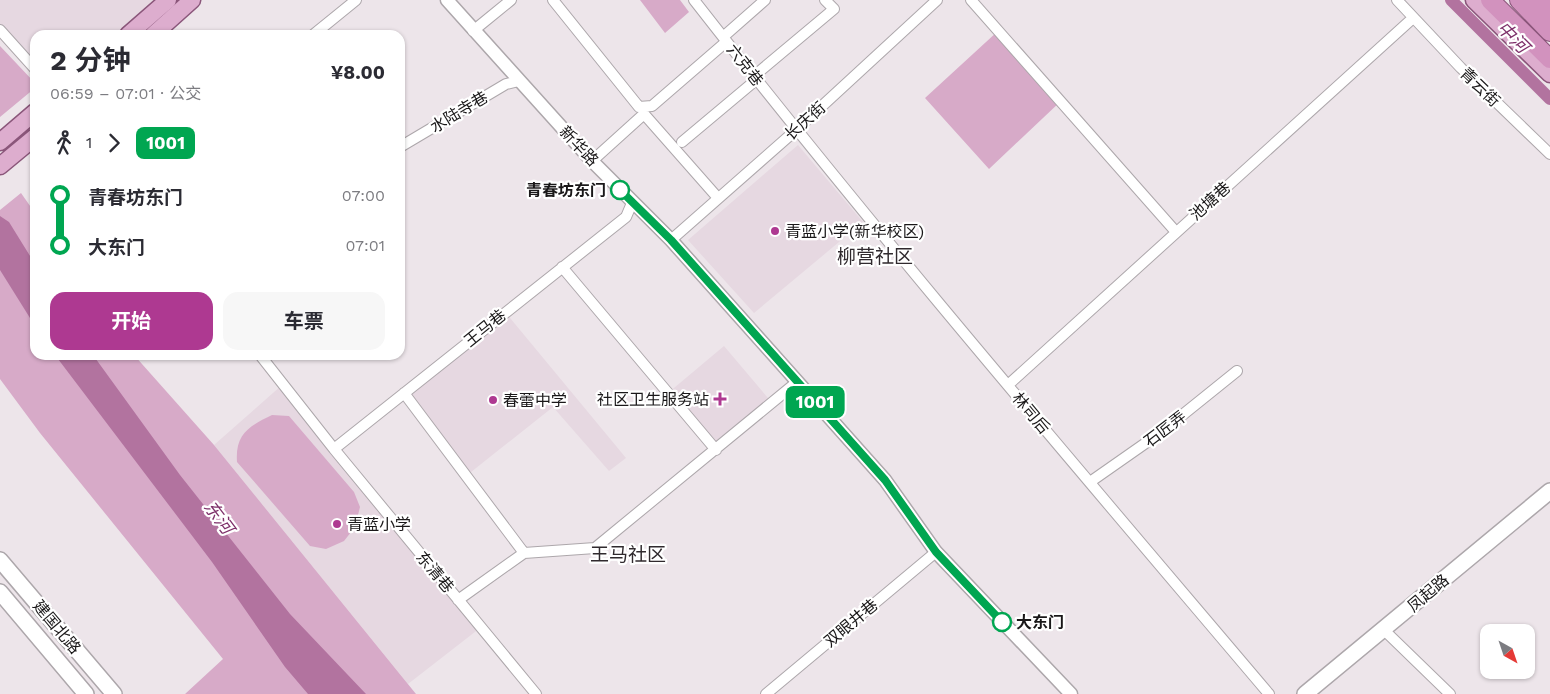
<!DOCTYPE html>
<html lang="zh">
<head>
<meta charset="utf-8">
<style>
	:root { --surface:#fff; --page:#f7f7f7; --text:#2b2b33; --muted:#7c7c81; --accent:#ae3991 }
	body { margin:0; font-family:"Work Sans","Noto Sans SC",sans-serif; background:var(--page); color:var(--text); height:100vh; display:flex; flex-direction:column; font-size:19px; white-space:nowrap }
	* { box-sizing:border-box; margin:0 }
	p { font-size:16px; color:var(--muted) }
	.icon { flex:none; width:28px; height:28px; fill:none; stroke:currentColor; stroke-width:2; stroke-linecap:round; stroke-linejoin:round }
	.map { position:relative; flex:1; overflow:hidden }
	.panel { position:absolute; left:30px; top:30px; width:375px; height:330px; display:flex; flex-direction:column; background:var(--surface); border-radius:15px; box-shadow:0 1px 4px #0004 }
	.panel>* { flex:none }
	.badge { padding:0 10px; border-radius:8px; font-size:18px; line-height:32px }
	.needle { width:32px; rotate:140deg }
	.tools { position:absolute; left:1480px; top:624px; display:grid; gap:10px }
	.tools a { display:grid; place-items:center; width:55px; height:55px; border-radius:10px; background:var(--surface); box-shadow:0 1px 4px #0004; font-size:25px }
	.map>.badge { position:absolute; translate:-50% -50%; box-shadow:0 0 0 2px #fff }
	.legs { display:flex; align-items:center; gap:8px; height:55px; padding:0 20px; font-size:16px }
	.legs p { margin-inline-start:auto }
	.head { display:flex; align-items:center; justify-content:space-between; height:85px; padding:0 20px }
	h1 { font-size:28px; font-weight:700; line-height:38px }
	.primary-button { display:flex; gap:10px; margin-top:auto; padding:10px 20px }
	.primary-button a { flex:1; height:58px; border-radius:15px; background:var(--accent); color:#fff; font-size:20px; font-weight:700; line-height:58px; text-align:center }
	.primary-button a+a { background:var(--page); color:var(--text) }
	ul { padding:0 20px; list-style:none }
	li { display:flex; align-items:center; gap:18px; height:50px; font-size:19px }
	li i { display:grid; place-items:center; width:8px; height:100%; margin:0 6px; background:currentColor }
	li i::after { content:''; width:12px; height:12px; margin:-6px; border:4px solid; border-radius:50%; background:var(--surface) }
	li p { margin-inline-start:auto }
	li:first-child i { background:linear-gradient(#0000 50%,currentColor 0) }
	li:last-child i { background:linear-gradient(currentColor 50%,#0000 0) }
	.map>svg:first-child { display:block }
	.built { fill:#e6d8e1 }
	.green { fill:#d7aac8 }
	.water { fill:#b2739f }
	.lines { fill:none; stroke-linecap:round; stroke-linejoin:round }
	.canal { stroke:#b2739f; stroke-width:12 }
	.minor-casing { stroke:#ada7ab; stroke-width:12 }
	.tertiary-casing { stroke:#ada7ab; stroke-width:15 }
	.secondary-casing { stroke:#ada7ab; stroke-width:18 }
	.primary-casing { stroke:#8a567a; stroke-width:19 }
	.trunk-casing { stroke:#8a567a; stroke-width:20 }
	.minor { stroke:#fff; stroke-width:10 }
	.tertiary { stroke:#fff; stroke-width:12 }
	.secondary { stroke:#fff; stroke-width:15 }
	.primary { stroke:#ddadce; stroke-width:16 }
	.trunk { stroke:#d292be; stroke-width:18 }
	.line-1-casing { stroke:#fff; stroke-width:11 }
	.line-1 { stroke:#00a651; stroke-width:8 }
	.stop-1-dot { fill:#fff; stroke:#00a651; stroke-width:2.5 }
	.poi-dot { fill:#ae3991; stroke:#fff; stroke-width:2 }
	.labels { text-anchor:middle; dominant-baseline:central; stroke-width:4.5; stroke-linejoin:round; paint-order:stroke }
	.street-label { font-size:16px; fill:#1a1819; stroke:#fff }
	.stop-label { font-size:16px; font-weight:bold; fill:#1a1819; stroke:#fff; text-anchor:end }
	.poi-label { font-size:16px; fill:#1a1819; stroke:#fff; text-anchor:start }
	.water-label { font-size:18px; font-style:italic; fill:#7e306a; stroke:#fff }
	.quarter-label { font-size:19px; fill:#302a2e; stroke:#fff }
</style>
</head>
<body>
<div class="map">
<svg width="1550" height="694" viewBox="0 0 1550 694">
	<rect width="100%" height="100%" fill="#ede5ea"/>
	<path class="built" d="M0 0H168L128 35H35V69L0 30Z
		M798 145 863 222 754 313 688 240Z
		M505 312 626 458 609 471 553 407 466 476 404 393Z
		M724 346 773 404 716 450 668 393Z
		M282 385 480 628 408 684 214 445Z"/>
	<path class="green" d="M640 0H680L689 12 665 33Z
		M998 31 1061 101 989 169 925 98Z
		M0 46 35 83V88L0 117Z
		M21 193 35 213V355H134L214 445 416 694H185L223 659 40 433 0 379V210Z
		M272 415 289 416 354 492 360 507 355 527 344 541 326 549 310 546 237 462C235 434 249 426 272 415Z"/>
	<path class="water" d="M0 216 9 222 35 264V326L0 270Z
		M55 355H93L180 475 290 614 366 694H308L285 667 212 562Z"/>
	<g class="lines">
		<path class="canal" d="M1451 0 1550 99"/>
		<defs>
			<path id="minor" d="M553 0 639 107 652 106 726 42
				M694 0C879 237 1075 465 1269 694
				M971 0 1176 232
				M1397 0 1461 68 1550 154
				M0 30 35 69
				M473 31 511 0
				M313 35 356 0
				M723 37 765 0
				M682 142 756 80 760 71 834 9 825 0
				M400 147 506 84 519 81
				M592 161 644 114 718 198
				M671 240 796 130 937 0
				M562 267 716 450
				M260 355 334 449 536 694
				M1008 385 1413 18
				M404 393 524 553
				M334 449 626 217 632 203
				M1090 482 1160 433 1237 371
				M458 600 524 553 595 548 797 382
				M1384 630 1450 694
				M766 694 936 552"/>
			<path id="tertiary" d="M447 0 592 161 671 240 885 480 936 552 1071 694"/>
			<path id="secondary" d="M0 560 114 694
				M0 592 86 694
				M1305 694 1550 491"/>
			<path id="primary" d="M1474 0 1550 74
				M128 35 168 0
				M153 35 192 0
				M0 142 35 112
				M0 166 35 137"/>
			<path id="trunk" d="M1490 0 1550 59
				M1519 0 1550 32
				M1539 0 1550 11"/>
		</defs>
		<use href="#minor" class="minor-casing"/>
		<use href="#tertiary" class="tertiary-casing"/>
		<use href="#secondary" class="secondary-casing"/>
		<use href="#primary" class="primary-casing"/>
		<use href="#trunk" class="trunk-casing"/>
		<use href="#minor" class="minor"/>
		<use href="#tertiary" class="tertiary"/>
		<use href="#secondary" class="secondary"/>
		<use href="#primary" class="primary"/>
		<use href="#trunk" class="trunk"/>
	</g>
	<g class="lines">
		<defs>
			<path id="line-1" d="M620 190 671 240 885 480 936 552 1002 622"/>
		</defs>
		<use href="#line-1" class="line-1-casing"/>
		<use href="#line-1" class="line-1"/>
	</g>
	<g class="stop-1-dot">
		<circle cx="620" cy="190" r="9"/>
		<circle cx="1002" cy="622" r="9"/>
	</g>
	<g class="poi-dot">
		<circle cx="775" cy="231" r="5"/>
		<path d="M717.5 391.5h5v5h5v5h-5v5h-5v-5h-5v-5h5z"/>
		<circle cx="493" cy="400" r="5"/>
		<circle cx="337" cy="524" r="5"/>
	</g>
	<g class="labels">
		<g class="street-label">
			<text transform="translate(745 65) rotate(52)">六克巷</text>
			<text transform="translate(1480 87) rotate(44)">青云街</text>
			<text transform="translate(459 112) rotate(-31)">水陆寺巷</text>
			<text transform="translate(805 121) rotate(-42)">长庆街</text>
			<text transform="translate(579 146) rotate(47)">新华路</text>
			<text transform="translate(1210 201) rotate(-42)">池塘巷</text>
			<text transform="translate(485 328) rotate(-39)">王马巷</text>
			<text transform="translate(1031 413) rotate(50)">林司后</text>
			<text transform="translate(1165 429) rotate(-37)">石匠弄</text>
			<text transform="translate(435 572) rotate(50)">东清巷</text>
			<text transform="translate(1428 593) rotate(-40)">凤起路</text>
			<text transform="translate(851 623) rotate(-40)">双眼井巷</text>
			<text transform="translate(57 627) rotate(50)">建国北路</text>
		</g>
		<g class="stop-label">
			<text x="606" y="190">青春坊东门</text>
			<text x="1016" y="622" text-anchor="start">大东门</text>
		</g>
		<g class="poi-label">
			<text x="785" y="231">青蓝小学(新华校区)</text>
			<text x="709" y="399" text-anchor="end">社区卫生服务站</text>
			<text x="503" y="400">春蕾中学</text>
			<text x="347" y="524">青蓝小学</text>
		</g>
		<g class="water-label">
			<text transform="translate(1513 37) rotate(45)">中河</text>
			<text transform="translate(219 517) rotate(53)">东河</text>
		</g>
		<g class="quarter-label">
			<text x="875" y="256">柳营社区</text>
			<text x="628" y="554">王马社区</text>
		</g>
	</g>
</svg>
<div class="tools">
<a><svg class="needle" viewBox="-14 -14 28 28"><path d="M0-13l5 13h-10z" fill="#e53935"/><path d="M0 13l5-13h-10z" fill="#7c7c81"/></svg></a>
</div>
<b class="badge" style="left:815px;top:402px;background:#00a651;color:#fff">1001</b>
<section class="panel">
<div class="head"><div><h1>2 分钟</h1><p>06:59 – 07:01 · 公交</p></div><b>¥8.00</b></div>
<div class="legs"><svg class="icon" aria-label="walk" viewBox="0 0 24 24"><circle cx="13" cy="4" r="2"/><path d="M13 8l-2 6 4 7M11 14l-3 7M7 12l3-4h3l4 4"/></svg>1<svg class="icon" aria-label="forward" viewBox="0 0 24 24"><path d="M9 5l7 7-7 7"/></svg><b class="badge" style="background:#00a651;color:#fff">1001</b></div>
<ul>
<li><i style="color:#00a651"></i><b>青春坊东门</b><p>07:00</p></li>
<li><i style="color:#00a651"></i><b>大东门</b><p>07:01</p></li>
</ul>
<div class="primary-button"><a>开始</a><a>车票</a></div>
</section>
</div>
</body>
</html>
